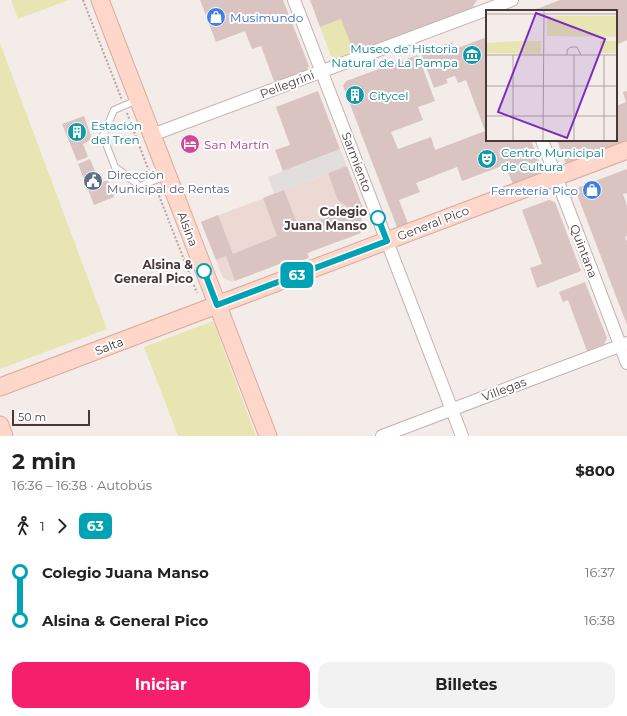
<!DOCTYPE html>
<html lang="es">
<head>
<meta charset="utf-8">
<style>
	:root { --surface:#fff; --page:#f2f2f2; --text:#222; --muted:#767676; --accent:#f61f6c }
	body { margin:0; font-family:Montserrat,sans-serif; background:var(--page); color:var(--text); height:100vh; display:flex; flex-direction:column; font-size:15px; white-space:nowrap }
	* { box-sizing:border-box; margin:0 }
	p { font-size:13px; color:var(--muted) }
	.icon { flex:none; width:22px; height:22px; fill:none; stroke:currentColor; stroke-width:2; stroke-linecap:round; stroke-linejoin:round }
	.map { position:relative; height:436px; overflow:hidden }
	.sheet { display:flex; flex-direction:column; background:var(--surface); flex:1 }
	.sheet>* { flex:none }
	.badge { padding:0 8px; border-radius:6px; font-size:14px; line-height:26px }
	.scale { position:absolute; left:12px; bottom:10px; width:78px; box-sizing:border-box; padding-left:4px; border:2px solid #483938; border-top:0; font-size:11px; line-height:14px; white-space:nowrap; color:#483938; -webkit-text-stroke:3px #fff; paint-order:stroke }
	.map>.badge { position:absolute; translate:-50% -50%; box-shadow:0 0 0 2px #fff }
	.legs { display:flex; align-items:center; gap:6px; height:44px; padding:0 12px; font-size:13px }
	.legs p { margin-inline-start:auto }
	.summary { display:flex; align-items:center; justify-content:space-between; height:68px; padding:0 12px }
	h1 { font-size:22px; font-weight:700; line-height:30px }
	.cta { display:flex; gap:8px; margin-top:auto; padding:8px 12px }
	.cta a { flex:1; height:46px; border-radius:12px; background:var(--accent); color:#fff; font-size:16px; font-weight:700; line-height:46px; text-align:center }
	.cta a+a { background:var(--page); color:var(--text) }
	ul { padding:0 12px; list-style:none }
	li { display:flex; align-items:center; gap:14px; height:48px; font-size:15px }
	li i { display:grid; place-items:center; width:6px; height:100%; margin:0 5px; background:currentColor }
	li i::after { content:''; width:10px; height:10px; margin:-5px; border:3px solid; border-radius:50%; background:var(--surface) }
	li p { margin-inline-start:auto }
	li:first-child i { background:linear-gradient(#0000 50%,currentColor 0) }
	li:last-child i { background:linear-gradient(currentColor 50%,#0000 0) }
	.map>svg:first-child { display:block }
	.education { fill:#edd9d4 }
	.green { fill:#e8e5b3 }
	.parking { fill:#e3dede }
	.building { fill:#d9c4c2 }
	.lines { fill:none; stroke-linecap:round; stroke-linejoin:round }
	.lane-casing { stroke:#c3b2af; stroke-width:8 }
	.street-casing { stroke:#c3b2af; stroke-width:14 }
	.secondary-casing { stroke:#d9ac9f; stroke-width:19 }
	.path { stroke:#c1a29d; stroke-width:2; stroke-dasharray:2 2; stroke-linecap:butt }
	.lane { stroke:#fff; stroke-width:6 }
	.street { stroke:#fff; stroke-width:12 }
	.secondary { stroke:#fed7ca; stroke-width:17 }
	.line-1-casing { stroke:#fff; stroke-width:9 }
	.line-1 { stroke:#00a3b4; stroke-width:6 }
	.stop-1-dot { fill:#fff; stroke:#00a3b4; stroke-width:2 }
	.labels { text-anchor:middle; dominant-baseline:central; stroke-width:4; stroke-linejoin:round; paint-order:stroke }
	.shop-label { font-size:12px; fill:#366cbe; stroke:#fff; text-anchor:start }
	.culture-label { font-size:12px; fill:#0d838f; stroke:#fff; text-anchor:start }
	.street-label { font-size:12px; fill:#483938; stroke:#fff }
	.hotel-label { font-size:12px; fill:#b23c85; stroke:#fff; text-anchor:start }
	.service-label { font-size:12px; fill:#4e5e75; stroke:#fff; text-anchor:start }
	.stop-label { font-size:12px; font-weight:bold; fill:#483938; stroke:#fff; text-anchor:end }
	.inset-road { fill:none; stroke:#afa4a2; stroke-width:1 }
	.view { fill:#7b2cbf; fill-opacity:0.15; stroke:#7b2cbf; stroke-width:2 }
	.inset-edge { fill:none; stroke:#483938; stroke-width:2 }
</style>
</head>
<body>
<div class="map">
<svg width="627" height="436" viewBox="0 0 627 436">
	<rect width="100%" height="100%" fill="#f4ece9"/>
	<path class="education" d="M347 166 365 214 360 216 362 221 357 223 361 233 308 253 309 258 289 265 287 261 231 282 223 278 201 222Z"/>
	<path class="green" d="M11 0H69L18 19Z
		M341 19 354 53 338 59 331 56 320 27Z
		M0 43 107 329 0 369Z
		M213 321 256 436H178L144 347Z"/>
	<path class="parking" d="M340 149 347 166 274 194 268 177Z"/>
	<path class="building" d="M200 0H283L309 66 305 72 275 84 261 46 252 49 245 31 216 42Z
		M310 0H477L472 8 354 53 341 19 320 27Z
		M560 0H627V40L616 45V11H531Z
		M487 37V140H531L544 175 514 187 505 165 462 181 457 167 416 183 420 192 399 200 409 226 398 230 343 86 346 81 418 55 435 101 418 107 423 120 391 132 398 149 431 137 435 150 485 131 466 80 458 83 455 76 446 79 448 83 434 88 421 53 452 42 455 49Z
		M318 91 340 149 283 171 275 150 290 145 276 107Z
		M627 91V142L572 165 565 162 557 140H616V106L626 102 623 92Z
		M84 116 92 139 83 144 88 157 77 161 62 124Z
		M90 159 100 183 108 180 114 197 94 205 78 164Z
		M347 166 365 214 360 216 362 221 357 222 361 233 307 253 309 258 289 265 287 261 235 281 226 256 216 260 201 222 218 215 233 254 277 236 263 198 284 190 299 228 350 209 338 200 328 173Z
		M627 169V193L623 194 627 206V236L625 237 627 242V325L577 194 579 187Z
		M549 200 555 202 581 271 537 288 530 268 542 264 522 210Z
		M585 282 607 338 604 344 587 351 568 300 563 302 559 292Z"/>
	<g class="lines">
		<defs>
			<path id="lane" d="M137 100 114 110 103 136 115 167 140 186 166 176"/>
			<path id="street" d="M294 0 462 436
				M152 135 512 0
				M542 140 627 363
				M382 436 627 343"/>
			<path id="secondary" d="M100 0 268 436
				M0 387 627 150
				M0 425 4 436"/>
		</defs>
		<use href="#lane" class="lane-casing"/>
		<use href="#street" class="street-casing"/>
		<use href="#secondary" class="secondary-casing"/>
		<path class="path" d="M83 0 122 100
			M127 113 150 174
			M156 188 197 293"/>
		<use href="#lane" class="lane"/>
		<use href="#street" class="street"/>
		<use href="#secondary" class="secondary"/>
	</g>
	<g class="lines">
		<defs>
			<path id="line-1" d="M204 271 217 305 387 241 378 218"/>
		</defs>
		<use href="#line-1" class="line-1-casing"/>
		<use href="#line-1" class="line-1"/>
	</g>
	<defs>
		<symbol id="shop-disc" viewBox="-11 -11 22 22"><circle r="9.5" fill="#3f7fe0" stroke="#fff"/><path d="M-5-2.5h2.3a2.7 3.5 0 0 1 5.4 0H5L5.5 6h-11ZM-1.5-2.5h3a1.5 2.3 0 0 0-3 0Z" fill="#fff"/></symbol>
		<symbol id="museum-disc" viewBox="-11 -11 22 22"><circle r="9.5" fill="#0f9aa8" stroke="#fff"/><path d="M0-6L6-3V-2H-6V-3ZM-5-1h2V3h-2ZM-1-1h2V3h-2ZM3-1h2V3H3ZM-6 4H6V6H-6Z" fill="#fff"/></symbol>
		<symbol id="building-disc" viewBox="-11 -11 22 22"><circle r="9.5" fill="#0f9aa8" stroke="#fff"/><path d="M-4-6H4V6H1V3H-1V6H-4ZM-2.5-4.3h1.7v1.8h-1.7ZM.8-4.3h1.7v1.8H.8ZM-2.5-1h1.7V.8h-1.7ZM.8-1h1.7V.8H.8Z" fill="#fff"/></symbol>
		<symbol id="hotel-disc" viewBox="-11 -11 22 22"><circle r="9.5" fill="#d1479c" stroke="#fff"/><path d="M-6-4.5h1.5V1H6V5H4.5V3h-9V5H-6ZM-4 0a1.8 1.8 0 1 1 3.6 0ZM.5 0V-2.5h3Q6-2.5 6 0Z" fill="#fff"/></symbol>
		<symbol id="theatre-disc" viewBox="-11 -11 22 22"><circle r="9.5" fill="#0f9aa8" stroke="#fff"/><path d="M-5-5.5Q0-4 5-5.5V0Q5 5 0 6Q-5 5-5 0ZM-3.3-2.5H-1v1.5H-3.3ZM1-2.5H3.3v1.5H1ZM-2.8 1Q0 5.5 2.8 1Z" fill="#fff"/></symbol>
		<symbol id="civic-disc" viewBox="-11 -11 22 22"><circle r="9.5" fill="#5c6f8a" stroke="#fff"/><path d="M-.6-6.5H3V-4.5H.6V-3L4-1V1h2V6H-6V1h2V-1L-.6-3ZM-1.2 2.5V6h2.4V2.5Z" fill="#fff"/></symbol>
	</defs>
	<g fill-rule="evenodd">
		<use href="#shop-disc" x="205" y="6" width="22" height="22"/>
		<use href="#museum-disc" x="461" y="44" width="22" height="22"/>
		<use href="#building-disc" x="344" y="84" width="22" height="22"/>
		<use href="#building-disc" x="66" y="121" width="22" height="22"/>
		<use href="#hotel-disc" x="179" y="133" width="22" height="22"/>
		<use href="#theatre-disc" x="476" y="148" width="22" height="22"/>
		<use href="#civic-disc" x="82" y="170" width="22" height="22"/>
		<use href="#shop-disc" x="581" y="179" width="22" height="22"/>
	</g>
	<g class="stop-1-dot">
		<circle cx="378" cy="218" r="7"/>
		<circle cx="204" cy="271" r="7"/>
	</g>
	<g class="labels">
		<g class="shop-label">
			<text x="230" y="17">Musimundo</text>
			<text x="578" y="190" text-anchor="end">Ferretería Pico</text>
		</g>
		<g class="culture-label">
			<text x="458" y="48" text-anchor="end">Museo de Historia<tspan x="458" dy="14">Natural de La Pampa</tspan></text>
			<text x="369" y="95">Citycel</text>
			<text x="91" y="125">Estación<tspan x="91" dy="14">del Tren</tspan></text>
			<text x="501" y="152">Centro Municipal<tspan x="501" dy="14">de Cultura</tspan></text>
		</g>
		<g class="street-label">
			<text transform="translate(287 84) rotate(-21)">Pellegrini</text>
			<text transform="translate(357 162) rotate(69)">Sarmiento</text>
			<text transform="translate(433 223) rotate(-21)">General Pico</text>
			<text transform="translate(188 229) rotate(69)">Alsina</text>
			<text transform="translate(584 251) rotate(69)">Quintana</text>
			<text transform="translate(109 346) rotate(-21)">Salta</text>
			<text transform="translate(504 389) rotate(-21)">Villegas</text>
		</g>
		<g class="hotel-label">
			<text x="204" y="144">San Martín</text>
		</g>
		<g class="service-label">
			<text x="107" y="174">Dirección<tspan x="107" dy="14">Municipal de Rentas</tspan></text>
		</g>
		<g class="stop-label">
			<text x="367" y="211">Colegio<tspan x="367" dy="14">Juana Manso</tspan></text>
			<text x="193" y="264">Alsina &amp;<tspan x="193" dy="14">General Pico</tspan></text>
		</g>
	</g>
	<g transform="translate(486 10)">
		<rect width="131" height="131" fill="#f4ece9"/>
		<path d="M61 6H131V27L61 26ZM32 31H55V44L0 43V33ZM114 31H131V43H114Z" fill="#e8e5b3"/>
		<path class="inset-road" d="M0 4H131M0 45H131M81 45V40L85 37H91L95 45M0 76H131M0 106H131M27 131V45M57 131 58 0M88 131V45M118 131V45"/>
		<path class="view" d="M50 3 119 29 81 128 12 102Z"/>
		<rect width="131" height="131" class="inset-edge"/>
	</g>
</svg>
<div class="scale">50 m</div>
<b class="badge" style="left:297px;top:275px;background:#00a3b4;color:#fff">63</b>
</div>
<section class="sheet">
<div class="summary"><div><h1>2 min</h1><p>16:36 – 16:38 · Autobús</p></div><b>$800</b></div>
<div class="legs"><svg class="icon" aria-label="walk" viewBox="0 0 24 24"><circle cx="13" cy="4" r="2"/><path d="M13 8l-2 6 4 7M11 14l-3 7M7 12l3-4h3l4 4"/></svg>1<svg class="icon" aria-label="forward" viewBox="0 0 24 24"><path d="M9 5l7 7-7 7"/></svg><b class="badge" style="background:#00a3b4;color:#fff">63</b></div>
<ul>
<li><i style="color:#00a3b4"></i><b>Colegio Juana Manso</b><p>16:37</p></li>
<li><i style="color:#00a3b4"></i><b>Alsina &amp; General Pico</b><p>16:38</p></li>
</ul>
<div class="cta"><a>Iniciar</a><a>Billetes</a></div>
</section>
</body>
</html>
